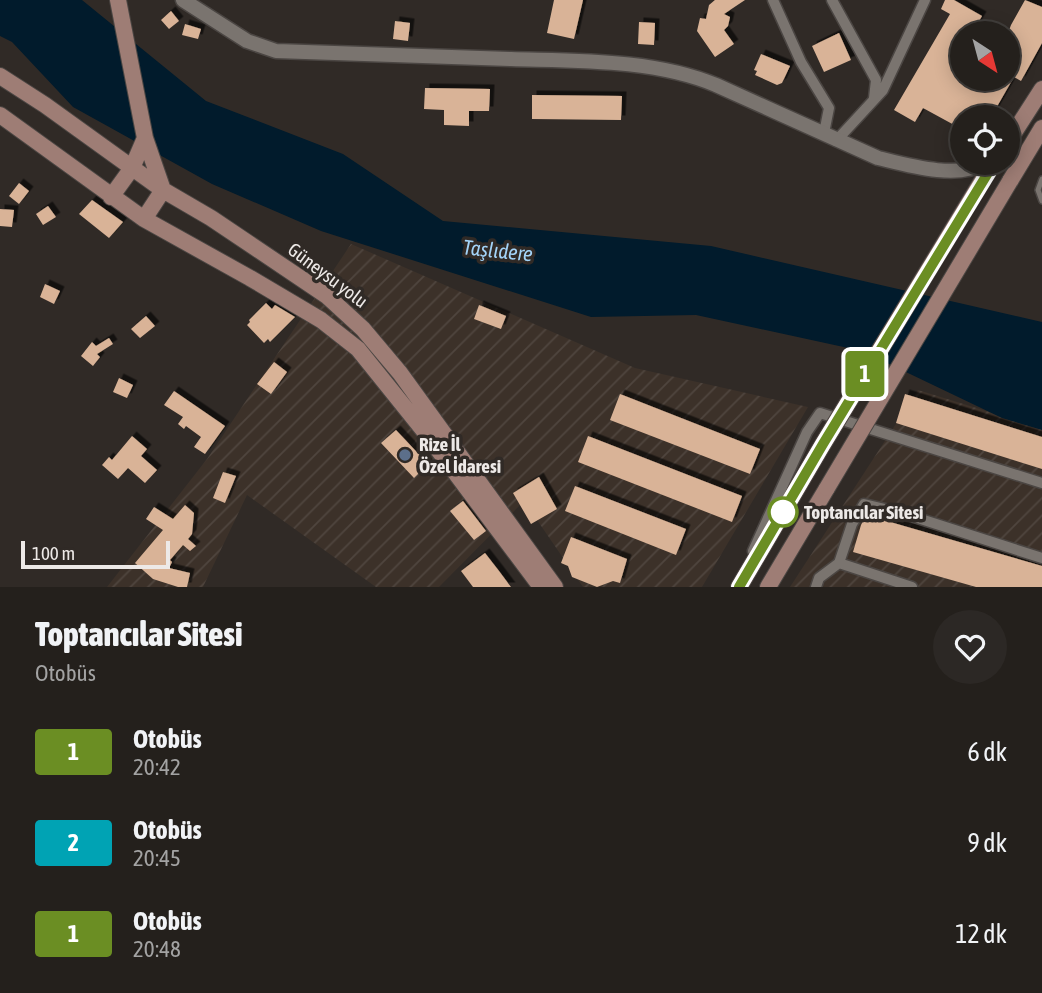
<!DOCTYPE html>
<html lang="tr">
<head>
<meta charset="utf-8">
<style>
	:root { --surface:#24201c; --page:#2c2825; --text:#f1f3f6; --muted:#a3a3a3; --line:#413e3b }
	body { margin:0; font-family:"Asap Condensed",sans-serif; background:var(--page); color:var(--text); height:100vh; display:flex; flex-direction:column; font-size:26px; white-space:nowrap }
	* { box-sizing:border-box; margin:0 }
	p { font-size:23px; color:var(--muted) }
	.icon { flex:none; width:38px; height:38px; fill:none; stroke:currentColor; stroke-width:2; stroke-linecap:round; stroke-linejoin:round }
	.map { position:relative; height:587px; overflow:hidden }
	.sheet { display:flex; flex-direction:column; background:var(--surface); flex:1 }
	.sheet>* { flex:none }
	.badge { padding:0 14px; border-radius:5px; font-size:24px; line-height:46px }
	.needle { width:46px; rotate:144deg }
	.fabs { position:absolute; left:950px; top:21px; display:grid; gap:14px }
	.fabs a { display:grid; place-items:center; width:70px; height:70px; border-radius:50%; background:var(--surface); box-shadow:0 4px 18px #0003,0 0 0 2px var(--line); font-size:35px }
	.scale { position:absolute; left:21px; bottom:18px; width:149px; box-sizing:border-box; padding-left:7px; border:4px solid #ede9e7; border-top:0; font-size:19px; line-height:24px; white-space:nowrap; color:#ede9e7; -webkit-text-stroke:5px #302a26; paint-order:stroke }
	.map>.badge { position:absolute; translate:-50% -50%; box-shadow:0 0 0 4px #fff }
	.round { display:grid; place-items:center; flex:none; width:74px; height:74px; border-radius:37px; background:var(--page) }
	.head { display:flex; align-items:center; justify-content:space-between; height:119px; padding:0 35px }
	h1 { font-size:33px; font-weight:800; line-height:52px }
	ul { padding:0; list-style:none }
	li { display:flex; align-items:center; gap:21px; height:91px; padding:0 35px }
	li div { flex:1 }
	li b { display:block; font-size:26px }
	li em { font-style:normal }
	li .badge { min-width:77px; font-weight:700; text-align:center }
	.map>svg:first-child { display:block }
	.industrial { fill:url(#industrial-furrows) }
	.water { fill:#011b2c }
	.building { fill:#d9b397; filter:url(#shadow) }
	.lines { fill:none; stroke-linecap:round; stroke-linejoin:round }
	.service-casing { stroke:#4b4643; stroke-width:8 }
	.minor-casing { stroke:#4b4643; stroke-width:13 }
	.tertiary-casing { stroke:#4b4643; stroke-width:17 }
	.secondary-casing { stroke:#4b4643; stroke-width:18 }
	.service { stroke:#7a746f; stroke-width:5 }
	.minor { stroke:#7a746f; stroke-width:10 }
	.tertiary { stroke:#7a746f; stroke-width:14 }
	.secondary { stroke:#9e7d75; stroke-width:16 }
	.secondary-bridge-casing { stroke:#4b4643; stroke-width:18; stroke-linecap:butt }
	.secondary-bridge { stroke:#9e7d75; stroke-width:16 }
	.line-casing { stroke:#fff; stroke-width:16 }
	.line { stroke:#6b8e23; stroke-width:10 }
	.service-dot { fill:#5c6f8a; stroke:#302a26; stroke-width:2.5 }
	.stop-dot { fill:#fff; stroke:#6b8e23; stroke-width:3.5 }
	.labels { text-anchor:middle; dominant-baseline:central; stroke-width:7; stroke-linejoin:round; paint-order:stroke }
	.street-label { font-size:19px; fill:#ede9e7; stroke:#302a26 }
	.poi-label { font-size:19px; font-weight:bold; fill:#ede9e7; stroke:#302a26; text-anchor:start }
	.stop-label { font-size:19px; font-weight:bold; fill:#ede9e7; stroke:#302a26; text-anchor:start }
	.water-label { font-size:21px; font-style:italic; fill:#a3d3f7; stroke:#302a26 }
</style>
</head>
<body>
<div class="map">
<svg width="1042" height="587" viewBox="0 0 1042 587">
	<defs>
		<pattern id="industrial-furrows" width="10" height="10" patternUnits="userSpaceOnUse" patternTransform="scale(1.75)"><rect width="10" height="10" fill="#3c3129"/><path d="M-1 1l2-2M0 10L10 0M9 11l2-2" fill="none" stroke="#4f453e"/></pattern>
		<filter id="shadow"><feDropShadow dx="4.5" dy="-4.5" stdDeviation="0" flood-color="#0009"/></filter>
	</defs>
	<rect width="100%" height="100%" fill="#302a26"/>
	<path class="industrial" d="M351 244 635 368 808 407 702 587H583L524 501 439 587H376L247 495 203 587H107L207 459Z
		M918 390 1042 428V587H790Z"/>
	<path class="water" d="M0 0H82L206 101 343 154 443 221 711 246 1042 322V430L1002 418 862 351 696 315 591 317 321 231 212 184 73 107 12 42 0 36Z"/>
	<path class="building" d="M554 0H583L574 39 547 33Z
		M715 0H745L724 14 730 17 728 26 724 30 734 44 715 57 697 31 700 18 706 19 709 5Z
		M945 0H954L982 16 972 33H962V79H1008V33L1011 25 1025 0 1042 7V43L1021 81 1014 77 991 117H961L956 126 923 108 915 122 894 110 950 14 941 9Z
		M171 11 179 21 169 29 161 20Z
		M395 21 410 23 408 41 393 39Z
		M639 22 655 23 654 45 638 44Z
		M185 24 201 29 198 39 182 35Z
		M839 33 851 60 824 72 812 46Z
		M761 54 790 66 782 83 777 85 755 75 757 71 754 70Z
		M425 88 490 89 489 111H469V126L444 125V110L424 109Z
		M532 95 622 96 621 120 532 119Z
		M19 183 29 191 19 204 9 196Z
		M92 200 123 222 109 238 79 214Z
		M48 206 56 217 43 225 36 214Z
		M0 209 14 210 12 227 0 226Z
		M45 284 60 291 54 304 40 297Z
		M266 303 272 309 275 305 295 317 270 342 268 339 264 343 247 325 250 322 249 320Z
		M479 305 506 316 501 329 474 319Z
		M146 316 155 326 140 338 131 329Z
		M109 338 113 344 97 354 100 357 93 366 81 356 92 342 96 346Z
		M274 362 287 372 271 394 257 384Z
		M119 378 133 385 127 398 113 392Z
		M174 391 225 426 205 454 194 447 201 437 186 426 184 429 178 424 183 417 164 405Z
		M620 394 760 449 750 474 610 420Z
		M905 394 1042 437V469L896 423Z
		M396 430 428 464 414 478 381 443Z
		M132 436 147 449 141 456 157 470 145 483 128 468 118 479 102 465 109 457 112 460Z
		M588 436 742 496 732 522 578 462Z
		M223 472 236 476 225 503 213 498Z
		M539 477 557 509 531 524 513 493Z
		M575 486 686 529 676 555 565 511Z
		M463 501 486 531 474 540 450 511Z
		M185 505 194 513 192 534 188 539 196 546 190 551 183 545 170 560 172 562 169 568 190 573 187 587H178L153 579 135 563 163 530 146 519 154 507 173 519Z
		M866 515 1042 566V587H976L853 552 861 525Z
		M571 537 627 559 620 583 613 581 597 587 572 577 568 566 561 563Z
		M485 553 499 571 511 587H473L461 571Z"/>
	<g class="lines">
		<defs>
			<path id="service" d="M1042 179 1038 190 1042 201"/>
			<path id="minor" d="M773 0 801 62 829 108 824 133
				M832 0 876 80 874 98
				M836 141 883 90 925 0
				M753 551 807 432 820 413 1042 483
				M839 563 912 587
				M816 587 819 578 839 563 852 524 864 504 902 513 1042 558"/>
			<path id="tertiary" d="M183 0 247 41 276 51C354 53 432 56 511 59 577 61 654 59 716 85L878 158C907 165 958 180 984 163"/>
			<path id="secondary" d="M118 0 145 138 163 190 144 219
				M0 76 45 105 163 190 211 218 327 296 363 329 400 373 555 587
				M0 115 144 219 250 278 321 320 358 349 424 431 541 587
				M1008 142 1042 89
				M984 178 994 163
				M1010 181 1042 128
				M111 197 132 168 145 138
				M739 587 823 444
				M768 587 827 488"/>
		</defs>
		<use href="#service" class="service-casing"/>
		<use href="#minor" class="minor-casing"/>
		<use href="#tertiary" class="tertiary-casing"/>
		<use href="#secondary" class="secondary-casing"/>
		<use href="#service" class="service"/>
		<use href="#minor" class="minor"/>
		<use href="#tertiary" class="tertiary"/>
		<use href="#secondary" class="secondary"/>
		<defs>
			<path id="secondary-bridge" d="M823 444 984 178
				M827 488 1010 181"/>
		</defs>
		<use href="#secondary-bridge" class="secondary-bridge-casing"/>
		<use href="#secondary-bridge" class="secondary-bridge"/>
	</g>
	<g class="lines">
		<defs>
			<path id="line" d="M739 587 823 444 994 163"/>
		</defs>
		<use href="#line" class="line-casing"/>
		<use href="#line" class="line"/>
	</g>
	<circle class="service-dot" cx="405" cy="455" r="7"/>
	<circle class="stop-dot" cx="783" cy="512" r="14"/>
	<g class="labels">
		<g class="street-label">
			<text transform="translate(328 275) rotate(37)">Güneysu yolu</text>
		</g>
		<g class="poi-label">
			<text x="419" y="444">Rize İl<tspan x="419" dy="22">Özel İdaresi</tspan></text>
		</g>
		<g class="stop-label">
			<text x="804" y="512">Toptancılar Sitesi</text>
		</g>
		<g class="water-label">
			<text transform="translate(498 250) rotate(6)">Taşlıdere</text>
		</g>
	</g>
</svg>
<div class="fabs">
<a><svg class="needle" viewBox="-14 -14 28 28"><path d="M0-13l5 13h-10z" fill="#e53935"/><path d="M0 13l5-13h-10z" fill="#a3a3a3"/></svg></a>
<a><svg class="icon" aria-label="locate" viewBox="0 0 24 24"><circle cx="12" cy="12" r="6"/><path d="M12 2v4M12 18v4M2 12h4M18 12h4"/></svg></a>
</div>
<div class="scale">100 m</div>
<b class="badge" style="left:865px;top:374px;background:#6b8e23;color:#fff">1</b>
</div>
<section class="sheet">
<div class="head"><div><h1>Toptancılar Sitesi</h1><p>Otobüs</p></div><a class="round"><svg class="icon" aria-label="heart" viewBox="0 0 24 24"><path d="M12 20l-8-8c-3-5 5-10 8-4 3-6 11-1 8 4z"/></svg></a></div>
<ul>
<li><span class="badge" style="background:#6b8e23;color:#fff">1</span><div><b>Otobüs</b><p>20:42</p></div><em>6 dk</em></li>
<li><span class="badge" style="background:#00a3b4;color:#fff">2</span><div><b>Otobüs</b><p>20:45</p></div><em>9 dk</em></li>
<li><span class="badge" style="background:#6b8e23;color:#fff">1</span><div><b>Otobüs</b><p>20:48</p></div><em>12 dk</em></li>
</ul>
</section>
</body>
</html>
